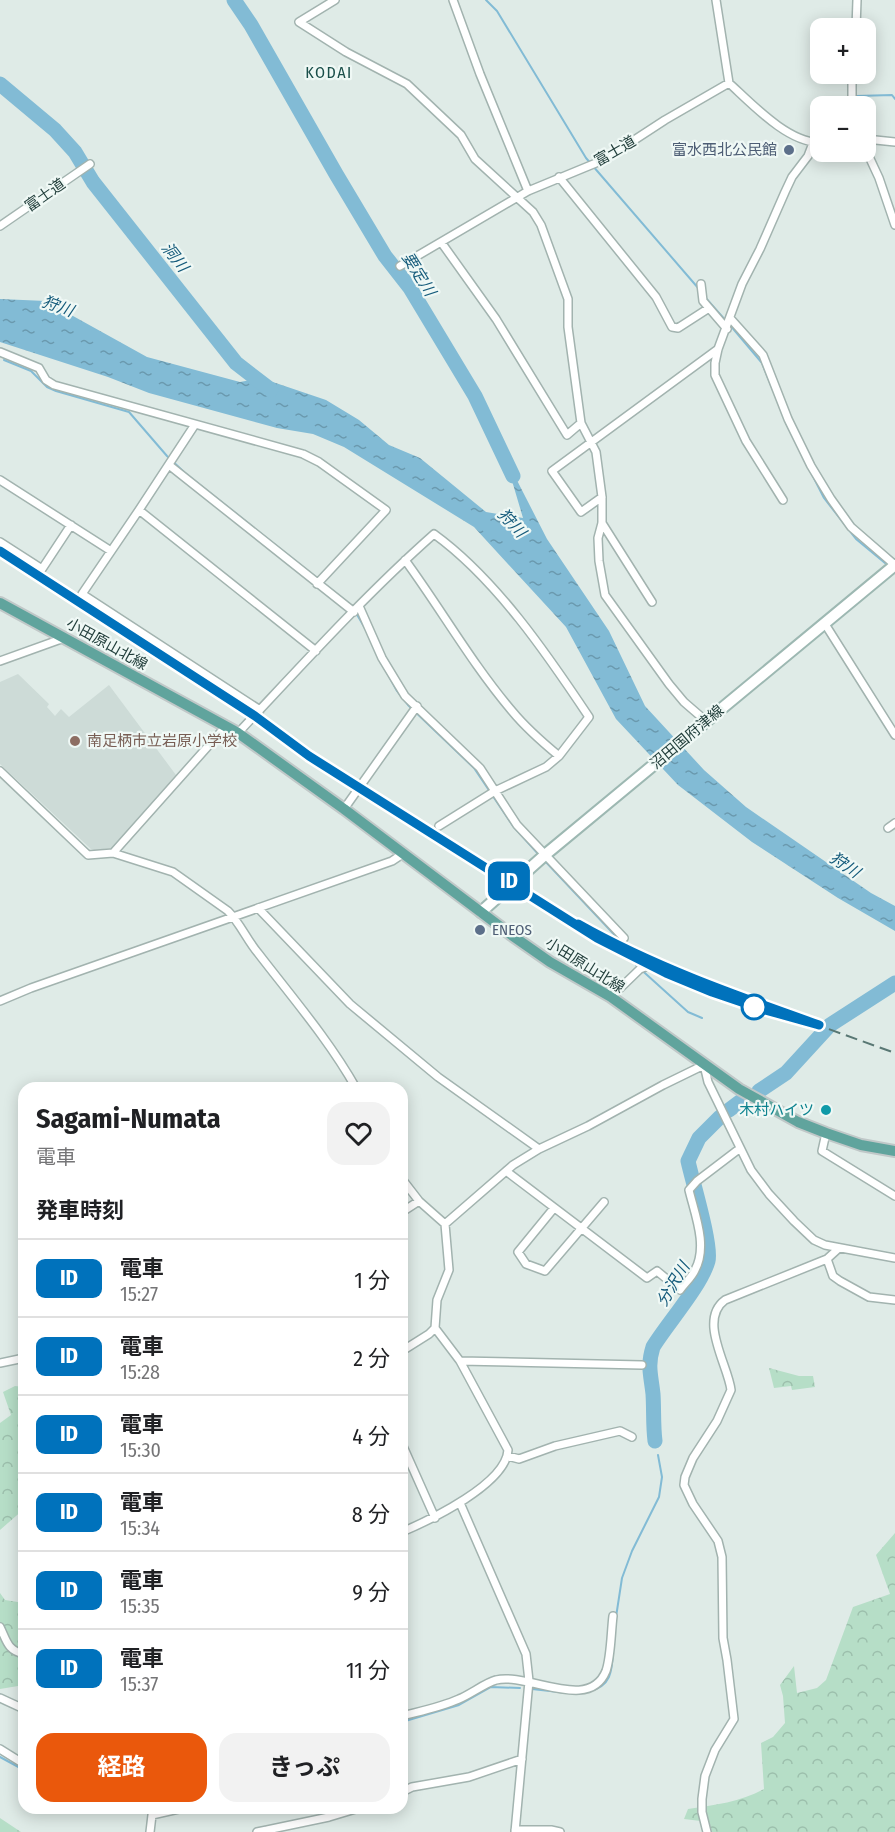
<!DOCTYPE html>
<html lang="ja">
<head>
<meta charset="utf-8">
<style>
	:root { --surface:#fff; --page:#f2f2f2; --text:#202124; --muted:#757577; --line:#e0e0e0; --accent:#ea580c }
	body { margin:0; font-family:"Fira Sans Condensed","Noto Sans JP",sans-serif; background:var(--page); color:var(--text); height:100vh; display:flex; flex-direction:column; font-size:22px; white-space:nowrap }
	* { box-sizing:border-box; margin:0 }
	p { font-size:20px; color:var(--muted) }
	.icon { flex:none; width:33px; height:33px; fill:none; stroke:currentColor; stroke-width:2; stroke-linecap:round; stroke-linejoin:round }
	.map { position:relative; flex:1; overflow:hidden }
	.panel { position:absolute; left:18px; top:1082px; width:390px; height:732px; display:flex; flex-direction:column; background:var(--surface); border-radius:18px; box-shadow:0 3px 15px #0003 }
	.panel>* { flex:none }
	.badge { padding:0 12px; border-radius:9px; font-size:21px; line-height:39px }
	.tools { position:absolute; left:810px; top:18px; display:grid; gap:12px }
	.tools a { display:grid; place-items:center; width:66px; height:66px; border-radius:12px; background:var(--surface); box-shadow:0 3px 15px #0003; font-size:30px }
	.map>.badge { position:absolute; translate:-50% -50%; box-shadow:0 0 0 3px #fff }
	h2 { padding:0 18px; font-size:22px; line-height:54px }
	.round { display:grid; place-items:center; flex:none; width:63px; height:63px; border-radius:18px; background:var(--page) }
	.overview { display:flex; align-items:center; justify-content:space-between; height:102px; padding:0 18px }
	h1 { font-size:28px; font-weight:700; line-height:45px }
	.button { display:flex; gap:12px; margin-top:auto; padding:12px 18px }
	.button a { flex:1; height:69px; border-radius:18px; background:var(--accent); color:#fff; font-size:24px; font-weight:700; line-height:69px; text-align:center }
	.button a+a { background:var(--page); color:var(--text) }
	ul { padding:0; list-style:none }
	li { display:flex; align-items:center; gap:18px; height:78px; padding:0 18px; border-top:2px solid var(--line) }
	li div { flex:1 }
	li b { display:block; font-size:22px }
	li em { font-style:normal }
	li .badge { min-width:66px; font-weight:700; text-align:center }
	.map>svg:first-child { display:block }
	.built { fill:#cddbd7 }
	.forest { fill:url(#forest-crowns) }
	.water { fill:url(#water-ripples) }
	.lines { fill:none; stroke-linecap:round; stroke-linejoin:round }
	.stream { stroke:#82bbd5; stroke-width:2 }
	.river { stroke:#82bbd5; stroke-width:15 }
	.minor-casing { stroke:#a2b3af; stroke-width:10 }
	.secondary-casing { stroke:#9db8b2; stroke-width:14 }
	.primary-casing { stroke:#c0c8c8; stroke-width:14 }
	.minor { stroke:#fff; stroke-width:7 }
	.secondary { stroke:#fff; stroke-width:10 }
	.primary { stroke:#60a49d; stroke-width:10 }
	.rail { stroke:#597874; stroke-width:2; stroke-dasharray:12 6; stroke-linecap:butt }
	.line-casing { stroke:#fff; stroke-width:14 }
	.line { stroke:#0072bc; stroke-width:9 }
	.service-dot { fill:#5c6f8a; stroke:#eff8f5; stroke-width:2 }
	.education-dot { fill:#8d6e63; stroke:#eff8f5; stroke-width:2 }
	.stop-dot { fill:#fff; stroke:#0072bc; stroke-width:3 }
	.culture-dot { fill:#0f9aa8; stroke:#eff8f5; stroke-width:2 }
	.labels { text-anchor:middle; dominant-baseline:central; stroke-width:4.5; stroke-linejoin:round; paint-order:stroke }
	.service-label { font-size:15px; fill:#4e5e75; stroke:#eff8f5; text-anchor:end }
	.street-label { font-size:15px; fill:#1f3c39; stroke:#eff8f5 }
	.education-label { font-size:15px; fill:#785e54; stroke:#eff8f5; text-anchor:start }
	.culture-label { font-size:15px; fill:#0d838f; stroke:#eff8f5; text-anchor:end }
	.neighbourhood-label { font-size:16px; letter-spacing:1.5px; fill:#1a4f4a; stroke:#eff8f5 }
	.water-label { font-size:16px; font-style:italic; fill:#155b7b; stroke:#eff8f5 }
</style>
</head>
<body>
<div class="map">
<svg width="895" height="1832" viewBox="0 0 895 1832">
	<defs>
		<pattern id="forest-crowns" width="20" height="18" patternUnits="userSpaceOnUse" patternTransform="scale(1.5)"><rect width="20" height="18" fill="#b6dec7"/><path d="M2 6a3 3 0 1 1 6 0M12 15a3 3 0 1 1 6 0" fill="none" stroke="#9cbfac"/></pattern>
		<pattern id="water-ripples" width="26" height="14" patternUnits="userSpaceOnUse" patternTransform="scale(1.5)"><rect width="26" height="14" fill="#82bbd5"/><path d="M2 4q2-2 4 0t4 0M15 11q2-2 4 0t4 0" fill="none" stroke="#6a99ae"/></pattern>
	</defs>
	<rect width="100%" height="100%" fill="#dfebe7"/>
	<path class="built" d="M18 674 49 704 47 707 55 716 61 709 69 717 109 685 176 775 112 848 94 850 91 849 0 764V682Z"/>
	<path class="forest" d="M769 1368 799 1376H813L815 1387 792 1390 791 1386 774 1388Z
		M15 1386 24 1387V1509L0 1530V1423L11 1415 3 1392Z
		M895 1533V1832H712L709 1822 684 1819 688 1809C715 1805 740 1802 764 1789L761 1743 773 1737 785 1723 783 1696 780 1685 794 1666 797 1693 817 1688 826 1680 853 1607 890 1594 876 1555Z
		M0 1593 5 1600 24 1603V1685L0 1689Z
		M0 1818 21 1832H0Z"/>
	<path class="water" d="M0 299 46 301 147 357 240 382 261 378 326 400 359 420 389 445 420 458 486 512 523 518 505 457 547 539 609 631 645 706 704 770 746 807 871 893 895 906V931L838 898 752 842 678 785 616 719 566 627 474 527 344 447 313 434 277 428 149 393 108 377 0 342Z"/>
	<g class="lines">
		<path class="stream" d="M486 0 497 11 586 158 699 289
			M859 28 860 0
			M856 74V96L892 95 895 99
			M704 296 726 321
			M730 325 762 363 773 390
			M4 360 31 371 47 387 56 391 129 412 167 456 185 473 352 606 366 630
			M786 423 824 498 856 539 885 563
			M384 667 397 691 408 705 474 768 513 826 540 856
			M544 860 625 946 636 965 688 1012 702 1018
			M616 1617 622 1578 632 1551 659 1497 662 1477 658 1455
			M532 1689 568 1693
			M589 1691C611 1687 612 1671 613 1652
			M402 1722 459 1705 491 1687 520 1688
			M0 1757 24 1770"/>
		<path class="river" d="M234 0 251 25 336 174 385 256 410 288 475 396 513 476
			M0 84 55 130 75 152 93 182 236 363 271 390
			M759 1091 786 1073 830 1025 895 983
			M729 1110 741 1101
			M655 1441C653 1425 654 1409 653 1394 651 1375 647 1366 653 1347 667 1324 701 1286 708 1261 712 1245 692 1180 688 1161L699 1138 720 1117"/>
		<defs>
			<path id="minor" d="M335 0 299 22 346 52 407 84 461 135 475 159 533 212 541 225 568 299V327L581 423 596 452 602 497V523L598 538 599 561 605 595 669 684 684 702 706 721
				M453 0 480 74 528 191
				M716 0 729 83
				M856 28 857 0
				M852 106V74
				M866 139 895 142
				M866 150 879 178 895 225
				M559 177 656 297 672 327 678 328 709 308
				M0 226 90 164
				M441 242 496 319 567 435 581 423
				M400 266 528 191 596 163 619 150 665 120 729 83C751 103 789 144 820 142
				M701 284 703 301 727 329
				M730 318 763 355 788 419 811 466 831 499 851 527 895 565
				M0 352 39 368 46 380 54 385 303 454 319 462 386 510 317 584
				M194 426 139 510 82 594 260 710
				M169 465 354 612
				M0 480 111 551
				M602 497 581 512 552 471 718 349
				M783 500 746 441 715 375V363L718 349 742 284 760 249 785 192 792 177 808 156 813 143
				M139 510 316 651
				M602 523 652 602
				M0 542 42 569 71 525
				M359 606 382 658 405 696 480 768 517 825 624 938
				M825 624 895 735
				M0 661 64 638
				M238 733C302 665 365 595 434 534 496 579 547 654 589 717L559 756C542 742 526 728 512 711 472 664 441 609 405 560
				M0 771 88 855 113 853 173 872 228 911C240 923 247 940 258 953 291 996 329 1040 356 1088
				M344 809 417 706
				M439 826 495 791 546 767 559 756
				M888 828 895 823
				M113 853 226 726
				M258 908 350 1004 438 1077 539 1149
				M611 997 640 969 645 967
				M0 1001 31 988 392 861 404 853
				M826 1133 822 1151 895 1196
				M506 1171 647 1278 657 1271 680 1290C685 1283 692 1277 695 1270 708 1246 695 1215 689 1190L697 1181 739 1149
				M402 1179 419 1201 445 1224 449 1270 437 1300 435 1328 429 1334 402 1351
				M554 1208 518 1252 526 1264 545 1271 604 1202
				M402 1212 419 1201
				M445 1224 513 1165 539 1149 588 1126 663 1085 704 1065 708 1082 751 1170 769 1194 794 1221 814 1240 825 1245 895 1258
				M827 1259 833 1276 840 1281 869 1297 895 1300
				M460 1361 642 1365
				M0 1363 24 1358
				M402 1444 435 1518
				M508 1456 519 1459 555 1446 620 1431 632 1437
				M460 1503 526 1654 529 1681 515 1832
				M402 1532C430 1520 506 1484 508 1450L460 1361 435 1328
				M0 1627C7 1641 7 1650 24 1654
				M0 1698 24 1709
				M402 1716C421 1711 441 1707 459 1699 469 1695 487 1682 496 1680 528 1672 589 1713 606 1671 611 1657 611 1632 613 1616
				M0 1749 24 1764
				M402 1792 412 1787 469 1777 522 1759
				M515 1830H551L560 1832
				M150 1832 152 1815 183 1808
				M257 1832 267 1830
				M267 1832V1830L329 1817 359 1808
				M707 1832 702 1812V1799L705 1776 715 1750 734 1719 727 1660 723 1638 722 1557 718 1541 693 1504 684 1485 685 1477 693 1458 717 1421 731 1390C728 1365 698 1320 725 1300L827 1259 839 1248"/>
			<path id="secondary" d="M481 912 546 854 895 565"/>
			<path id="primary" d="M0 603 238 733 344 809 510 934 550 962 611 997 739 1089 798 1122 826 1133 861 1145 895 1151"/>
		</defs>
		<use href="#minor" class="minor-casing"/>
		<use href="#secondary" class="secondary-casing"/>
		<use href="#primary" class="primary-casing"/>
		<use href="#minor" class="minor"/>
		<use href="#secondary" class="secondary"/>
		<use href="#primary" class="primary"/>
		<path class="rail" d="M0 552 255 716 309 756 597 938 666 973 712 992 762 1009 819 1025
			M812 1023 895 1053"/>
	</g>
	<g class="lines">
		<defs>
			<path id="line" d="M0 551 255 716 309 756 597 938 666 973 712 992 762 1009 819 1025C737 996 654 967 578 924"/>
		</defs>
		<use href="#line" class="line-casing"/>
		<use href="#line" class="line"/>
	</g>
	<g class="service-dot">
		<circle cx="789" cy="150" r="6"/>
		<circle cx="480" cy="930" r="6"/>
	</g>
	<circle class="education-dot" cx="75" cy="741" r="6"/>
	<circle class="stop-dot" cx="754" cy="1007" r="12"/>
	<circle class="culture-dot" cx="826" cy="1110" r="6"/>
	<g class="labels">
		<g class="service-label">
			<text x="777" y="150">富水西北公民館</text>
			<text x="492" y="930" text-anchor="start">ENEOS</text>
		</g>
		<g class="street-label">
			<text transform="translate(615 151) rotate(-30)">富士道</text>
			<text transform="translate(45 195) rotate(-35)">富士道</text>
			<text transform="translate(107 644) rotate(29)">小田原山北線</text>
			<text transform="translate(687 737) rotate(-40)">沼田国府津線</text>
			<text transform="translate(585 965) rotate(32)">小田原山北線</text>
		</g>
		<g class="education-label">
			<text x="87" y="741">南足柄市立岩原小学校</text>
		</g>
		<g class="culture-label">
			<text x="814" y="1110">木村ハイツ</text>
		</g>
		<g class="neighbourhood-label">
			<text x="329" y="72">KODAI</text>
		</g>
		<g class="water-label">
			<text transform="translate(175 257) rotate(52)">洞川</text>
			<text transform="translate(419 274) rotate(58)">要定川</text>
			<text transform="translate(58 306) rotate(20)">狩川</text>
			<text transform="translate(512 523) rotate(47)">狩川</text>
			<text transform="translate(845 865) rotate(34)">狩川</text>
			<text transform="translate(673 1284) rotate(-59)">分沢川</text>
		</g>
	</g>
</svg>
<div class="tools">
<a>+</a>
<a>−</a>
</div>
<b class="badge" style="left:509px;top:881px;background:#0072bc;color:#fff">ID</b>
<section class="panel">
<div class="overview"><div><h1>Sagami-Numata</h1><p>電車</p></div><a class="round"><svg class="icon" aria-label="heart" viewBox="0 0 24 24"><path d="M12 20l-8-8c-3-5 5-10 8-4 3-6 11-1 8 4z"/></svg></a></div>
<h2>発車時刻</h2>
<ul>
<li><span class="badge" style="background:#0072bc;color:#fff">ID</span><div><b>電車</b><p>15:27</p></div><em>1 分</em></li>
<li><span class="badge" style="background:#0072bc;color:#fff">ID</span><div><b>電車</b><p>15:28</p></div><em>2 分</em></li>
<li><span class="badge" style="background:#0072bc;color:#fff">ID</span><div><b>電車</b><p>15:30</p></div><em>4 分</em></li>
<li><span class="badge" style="background:#0072bc;color:#fff">ID</span><div><b>電車</b><p>15:34</p></div><em>8 分</em></li>
<li><span class="badge" style="background:#0072bc;color:#fff">ID</span><div><b>電車</b><p>15:35</p></div><em>9 分</em></li>
<li><span class="badge" style="background:#0072bc;color:#fff">ID</span><div><b>電車</b><p>15:37</p></div><em>11 分</em></li>
</ul>
<div class="button"><a>経路</a><a>きっぷ</a></div>
</section>
</div>
</body>
</html>
